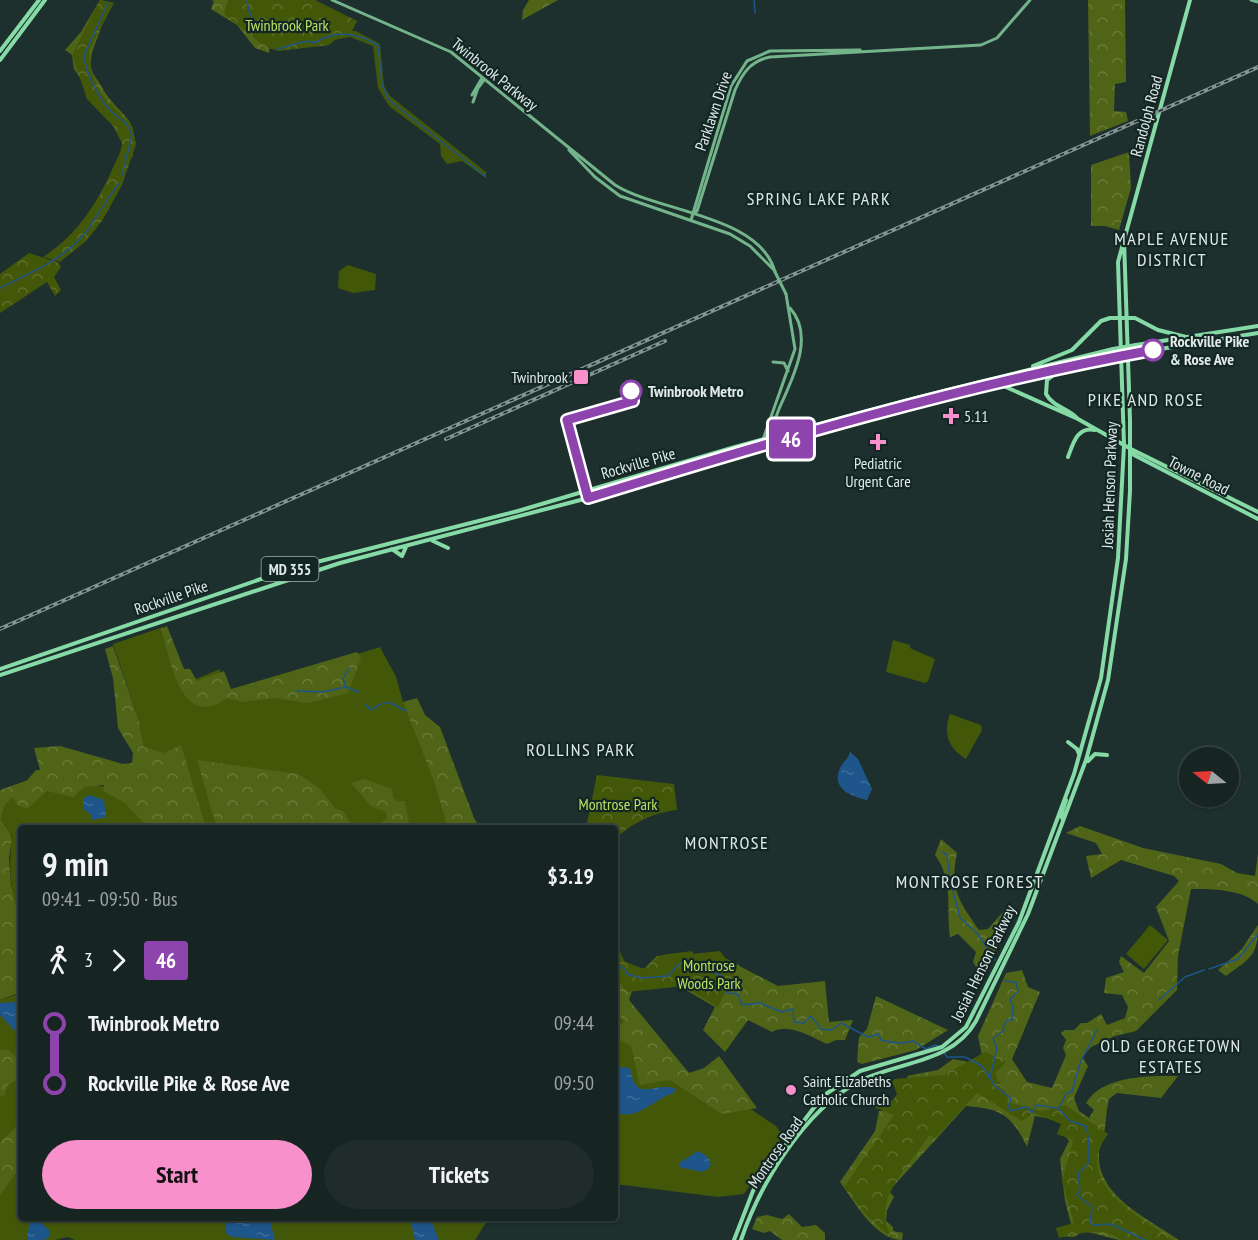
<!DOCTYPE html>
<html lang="en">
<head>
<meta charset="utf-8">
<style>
	:root { --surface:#162422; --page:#1f2c2a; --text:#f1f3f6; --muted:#9ea4a5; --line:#354140; --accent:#f890cb }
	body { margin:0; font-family:"PT Sans Narrow",sans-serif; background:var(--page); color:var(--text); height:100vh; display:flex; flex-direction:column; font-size:22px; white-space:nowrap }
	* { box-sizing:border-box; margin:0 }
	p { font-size:20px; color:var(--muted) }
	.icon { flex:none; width:33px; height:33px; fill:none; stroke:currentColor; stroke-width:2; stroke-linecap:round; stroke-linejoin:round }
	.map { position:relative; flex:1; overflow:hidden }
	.side { position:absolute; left:18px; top:825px; width:600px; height:396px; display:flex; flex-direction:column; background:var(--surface); border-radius:6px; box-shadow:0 2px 4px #0004,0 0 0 2px var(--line) }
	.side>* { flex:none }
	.badge { padding:0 12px; border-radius:4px; font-size:21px; line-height:39px }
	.needle { width:39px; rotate:288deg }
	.fabs { position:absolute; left:1179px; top:747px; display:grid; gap:12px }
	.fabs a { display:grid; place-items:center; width:60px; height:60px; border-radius:50%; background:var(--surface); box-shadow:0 2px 4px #0004,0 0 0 2px var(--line); font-size:30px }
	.map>.badge { position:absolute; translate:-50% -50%; box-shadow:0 0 0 3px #fff }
	.legs { display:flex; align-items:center; gap:9px; height:66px; padding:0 24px; font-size:20px }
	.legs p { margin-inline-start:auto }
	.overview { display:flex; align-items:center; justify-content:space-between; height:102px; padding:0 24px }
	h1 { font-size:33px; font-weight:800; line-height:45px }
	.button { display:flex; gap:12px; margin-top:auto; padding:12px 24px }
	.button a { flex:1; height:69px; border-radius:36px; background:var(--accent); color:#111; font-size:24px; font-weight:800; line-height:69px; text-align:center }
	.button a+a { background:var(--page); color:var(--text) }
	ul { padding:0 24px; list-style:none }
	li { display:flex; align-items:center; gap:21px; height:60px; font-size:22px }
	li i { display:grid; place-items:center; width:9px; height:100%; margin:0 8px; background:currentColor }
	li i::after { content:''; width:15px; height:15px; margin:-8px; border:4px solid; border-radius:50%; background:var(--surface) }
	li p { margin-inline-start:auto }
	li:first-child i { background:linear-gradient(#0000 50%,currentColor 0) }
	li:last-child i { background:linear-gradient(currentColor 50%,#0000 0) }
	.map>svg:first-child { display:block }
	.grass { fill:#435709 }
	.forest { fill:url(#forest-crowns) }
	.park { fill:url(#park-crowns) }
	.water { fill:url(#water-ripples) }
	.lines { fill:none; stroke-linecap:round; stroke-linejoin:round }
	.stream { stroke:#1e558a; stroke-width:1.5 }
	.secondary { stroke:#74b48b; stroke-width:3 }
	.primary { stroke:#86daa6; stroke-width:4 }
	.rail-casing { stroke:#859492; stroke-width:4 }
	.rail { stroke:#142624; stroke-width:1.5; stroke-dasharray:4.5; stroke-linecap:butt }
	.secondary-bridge { stroke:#74b48b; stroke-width:3 }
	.primary-bridge { stroke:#86daa6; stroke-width:4 }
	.line-1-casing { stroke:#fff; stroke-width:14 }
	.line-1 { stroke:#8e44ad; stroke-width:9 }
	.stop-1-dot { fill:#fff; stroke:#8e44ad; stroke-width:3 }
	.poi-dot { fill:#f890cb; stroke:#142624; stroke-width:2 }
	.labels { text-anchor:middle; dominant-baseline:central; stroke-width:4.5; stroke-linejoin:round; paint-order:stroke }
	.shield { fill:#142624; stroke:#a2afad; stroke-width:1.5 }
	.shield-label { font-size:15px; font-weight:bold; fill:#dfeae8 }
	.park-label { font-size:16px; fill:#bae162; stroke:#142624 }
	.street-label { font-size:16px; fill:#dfeae8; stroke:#142624 }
	.stop-label { font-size:16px; font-weight:bold; fill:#dfeae8; stroke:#142624; text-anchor:start }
	.poi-label { font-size:16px; fill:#dfeae8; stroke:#142624; text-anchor:start }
	.neighbourhood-label { font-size:18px; letter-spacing:1.5px; fill:#dfeae8; stroke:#142624 }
</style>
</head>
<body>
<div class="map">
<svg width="1258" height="1240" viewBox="0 0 1258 1240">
	<defs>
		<pattern id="forest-crowns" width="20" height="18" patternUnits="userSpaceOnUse" patternTransform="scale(1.5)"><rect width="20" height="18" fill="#4f6417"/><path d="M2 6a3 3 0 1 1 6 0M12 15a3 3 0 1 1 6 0" fill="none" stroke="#687a39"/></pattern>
		<pattern id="park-crowns" width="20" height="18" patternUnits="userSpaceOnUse" patternTransform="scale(1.5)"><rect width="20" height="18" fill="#435709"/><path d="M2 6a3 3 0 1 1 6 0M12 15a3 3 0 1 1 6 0" fill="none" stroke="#5e6f2d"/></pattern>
		<pattern id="water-ripples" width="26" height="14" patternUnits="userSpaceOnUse" patternTransform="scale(1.5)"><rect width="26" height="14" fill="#1e558a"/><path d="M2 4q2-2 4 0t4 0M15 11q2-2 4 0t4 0" fill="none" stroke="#3e6e9a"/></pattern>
	</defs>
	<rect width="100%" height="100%" fill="#1d302e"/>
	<path class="grass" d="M336 31H356L380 44 384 86 390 96 486 172V178L462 161 447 164 441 156 440 144 389 106 378 88 373 46 350 37 328 41Z
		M348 265 376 274 375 290 353 293 338 288 339 271Z
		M163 627 189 682 220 669 224 692 270 681 380 647 396 677 403 702 445 781 474 828H21V928C13 893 7 876 12 840 13 833 5 825 1 820L4 806 36 770 97 786 115 787 144 747 139 721 113 644Z
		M893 640 910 645V648L935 659 928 681 925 683 886 672Z
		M950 714 981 725 982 730 966 759C948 748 943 733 950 714Z
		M1150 925 1168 940 1144 969 1126 954Z
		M21 989V1218H489L475 1240H75L68 1237 55 1240H0V1000L19 994Z
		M615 1003 698 1087 752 1110 776 1126 783 1136 744 1194 718 1197 615 1184Z"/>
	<path class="forest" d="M100 0 114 3C106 9 103 22 100 31 96 42 89 56 91 68 92 73 97 79 100 84 119 120 142 114 132 159L128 147 74 69 72 55 65 50 81 32Z
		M211 0H257L270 46 269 53 255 48 237 25 211 9 214 1Z
		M529 0H558L522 20 523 10Z
		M1088 0H1125L1126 82 1115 84 1114 111 1126 112 1128 121 1090 136Z
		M1129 152 1131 188 1119 230 1105 226H1091V165Z
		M167 626 184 669H190L197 681 224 671 231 689 357 652 361 658 348 693 308 703 275 698 243 702 227 698C181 732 171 660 161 629Z
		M113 646 139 721 144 747 164 753 181 745 206 828H148L125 803 103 791 104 785 85 787 73 797 47 791 27 809 18 805 13 797 4 806 1 820 10 832 12 840 9 858 11 884 21 928V989L19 993 0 1000V790L28 780 36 770H40L34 748 60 746 123 764 132 763 133 753 118 728 113 678 105 649Z
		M417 698 425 715 440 727 474 818 480 828H448L434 781 403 702Z
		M197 760 298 774 319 788 336 809 343 811 353 828H217Z
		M364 779 392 789 393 797 397 801H405L410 828H371L387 819 386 812 371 806 351 783Z
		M1080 826 1143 848 1221 864 1237 873 1255 876 1258 854V904C1241 889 1213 889 1191 889L1178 956 1177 990 1136 1031 1115 1036 1091 1047 1082 1057 1088 1066 1074 1098 1079 1111 1089 1118 1094 1110 1086 1103C1103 1075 1148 1076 1178 1076L1161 1098 1117 1093 1109 1099C1106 1111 1106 1123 1104 1135 1104 1141 1099 1147 1099 1153 1096 1196 1149 1219 1179 1240H1119L1084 1231 1074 1237 1059 1236 1071 1224 1065 1201 1060 1159 1069 1141 1061 1131 1062 1121 1035 1116 1027 1147C1011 1114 1001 1109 966 1106L889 1191 894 1197 887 1210 886 1221 893 1227V1231L903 1233 902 1240C875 1240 854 1201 840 1182L875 1131 879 1111 899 1108 910 1089 907 1076 938 1070 953 1059 984 1065 978 1036 1006 973 1022 970 1028 987 1040 992 1012 1059 1027 1082 1052 1088 1066 1055 1063 1048 1066 1040 1061 1033 1065 1030H1074L1081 1023H1087L1101 1014 1107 1025 1125 1018 1128 1007 1122 995 1104 993 1106 978 1124 972 1119 962 1121 956 1144 973 1169 941 1156 907 1179 881 1174 876 1121 860 1091 878 1086 856 1102 854 1096 843 1066 833Z
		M941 839 957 853C949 890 960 902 979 930L988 929 1003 912 1011 916 983 979 973 962 976 952 958 934 950 937C946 908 954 881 935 855Z
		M1258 925C1258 957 1250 958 1226 976L1218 970 1241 950Z
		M615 948 625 963 644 969 657 956 714 953 778 986 825 981 829 1022 853 1020 845 1040H836L827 1044C812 1037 788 1022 772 1032L748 1020 725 1052 703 1030 715 1007 679 986 632 991 629 1000 689 1073 704 1068 719 1056 757 1108 722 1114 670 1080 640 1085 631 1046 615 1037V1031L624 1022 615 1008Z
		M876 996 948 1030 916 1050 862 1064 857 1062 859 1037 867 1029Z
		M0 1050H8L21 1061V1077L8 1085 4 1096H0Z
		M19 1124 21 1125V1166L0 1195V1142Z
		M789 1214 802 1227 816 1225 825 1233V1240H782L770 1231 764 1233 752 1229 757 1217 767 1215 782 1219Z"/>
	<path class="park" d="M100 0 114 3 89 50 90 69 101 94 132 126 136 144 122 185 102 221 86 241 60 262 43 257C77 235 96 205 112 170 116 160 121 154 122 143L113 126 87 99 72 55Z
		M228 0H315L357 21 349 37 337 38 329 45 278 51 265 47 224 14Z
		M29 253 59 263 61 267 54 277 61 290 55 296 47 282 0 313V274Z
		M597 775 674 784 677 810C655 812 629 824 615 840V828H586Z
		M615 940 624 961 643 969 662 955 692 951 693 954 720 951 725 958 739 965 718 1007 683 986 627 992 615 978Z
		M985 1052 1006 1062 995 1074 1011 1103 1041 1111 1065 1105 1108 1134C1071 1183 1139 1216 1173 1240H1121C1104 1226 1078 1234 1059 1238L1056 1228 1074 1223 1062 1181 1073 1140 1057 1134 1061 1124 1034 1113 1022 1121 977 1093 935 1138 929 1135C910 1167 866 1202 894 1240L869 1218 844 1187 894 1115 869 1105 877 1099 885 1103 893 1100 897 1094 892 1081 895 1079 944 1075Z"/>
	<path class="water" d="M850 752 858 759 872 789 867 800C851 796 831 789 840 768 843 761 848 760 850 752Z
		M89 795 104 800 106 817 92 820 91 815 84 809 83 799Z
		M21 996V1044L17 1033 0 1015V1003L16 1002Z
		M622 1067 630 1068C637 1104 650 1082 675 1088L674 1093C653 1099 637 1122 615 1112V1071Z
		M698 1151 708 1157 711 1164 708 1169 702 1172 679 1167V1163Z
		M30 1218H36L49 1230V1237L44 1240H27Z
		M226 1218H269L275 1240 232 1237 226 1233Z
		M410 1218H430L439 1240H415Z"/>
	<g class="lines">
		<path class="stream" d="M247 0 249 12 258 29
			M754 0 755 13
			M108 3 84 55C84 71 101 103 114 114 123 121 128 123 132 135L122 175
			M277 49C289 47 304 38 314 43 337 29 356 33 378 45L382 85 389 100 485 176
			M0 288C31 273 67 258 88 229 98 214 108 198 119 183
			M349 668 343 679 346 687 359 692
			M297 691 323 692 346 687
			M383 703H391L406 711
			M366 704 370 710 381 704
			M942 852 947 855 950 880 960 918 977 933 995 960
			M615 964 625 969 627 974 642 978 668 976 680 963 686 962 722 976 727 993 738 994 742 1005 760 1003 781 1012 793 1009 794 1022 804 1023 811 1016 821 1029 832 1030 841 1023 868 1037 878 1034 881 1040C891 1043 903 1044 913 1041L926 1049 935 1045 941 1047
			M1209 969 1238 959 1258 934
			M1159 1000 1185 977 1204 970
			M943 1051 947 1057H965L982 1066 995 1086 1011 1098 1008 1106 1010 1111 1027 1107 1032 1113 1036 1105C1038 1105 1056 1108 1059 1109L1070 1121 1086 1126C1090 1139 1088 1151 1088 1164L1078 1173 1080 1191 1077 1195 1092 1207 1090 1222 1093 1225 1111 1224 1145 1240
			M990 1077 997 1048 993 1039 1004 1030 1003 1027 1007 1020H1012L1013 1008 1010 999 1018 992 1016 982 1005 981
			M1059 1108 1066 1094 1072 1091 1080 1063 1097 1030"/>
		<path class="secondary" d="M332 0 451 52 615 185C658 212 760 215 775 272
			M1251 0 1258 2
			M472 95 482 78
			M473 102 478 88 484 80
			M569 150 595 177 620 196 730 234 750 246 775 271
			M693 214 697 211 735 90C743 72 751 61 770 57L981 45 997 38 1030 0
			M691 220 731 86 747 61 770 51 860 50
			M773 362 784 363 788 371
			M765 438C772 431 775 419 779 409 791 381 816 337 790 308
			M760 448 795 349 786 294"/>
		<path class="primary" d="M0 51 39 0
			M0 60 45 0
			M1136 345 1258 326
			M1136 353 1258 333
			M1033 366 1072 350 1101 321 1110 318H1135L1158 330 1186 337
			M1059 371 1047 380 1046 394C1053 407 1068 408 1077 418
			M981 384 1038 369
			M999 384 1078 419 1131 449 1258 512
			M773 424 782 434
			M1131 449 1134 455 1258 519
			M1068 457C1073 444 1077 426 1095 430
			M433 541 448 548
			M392 549 402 556 406 547
			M0 669 293 568 518 511 735 447 916 398 1113 349
			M0 675 340 563 588 498 918 404 1114 357
			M1068 742 1077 749 1079 754
			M1088 761 1095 754 1107 755
			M1063 820 1061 815 1066 800
			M734 1240 753 1191 762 1175 823 1096 860 1071 942 1047 966 1027 1019 922 1074 774 1101 678 1118 558 1124 445 1118 262 1190 0
			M741 1240C760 1184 804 1111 858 1082 898 1061 952 1064 976 1021L1028 914 1086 760 1108 680 1126 559 1130 491V420L1124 240"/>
		<defs>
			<path id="rail" d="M446 439 665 341
				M0 629 1258 67"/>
		</defs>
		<use href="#rail" class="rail-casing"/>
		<use href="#rail" class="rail"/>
		<path class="secondary-bridge" d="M775 272 786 294"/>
		<path class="primary-bridge" d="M1113 349 1136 345
			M1114 357 1136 353"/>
	</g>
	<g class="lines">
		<defs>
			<path id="line-1" d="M631 391 633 401 567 420 588 498C773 441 962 385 1153 350"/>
		</defs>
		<use href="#line-1" class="line-1-casing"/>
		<use href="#line-1" class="line-1"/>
	</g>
	<g class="stop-1-dot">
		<circle cx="1153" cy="350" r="10"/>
		<circle cx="631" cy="391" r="10"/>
	</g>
	<g class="poi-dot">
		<rect x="573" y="369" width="16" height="16" rx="3"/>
		<path d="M948 407h6v6h6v6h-6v6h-6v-6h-6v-6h6z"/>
		<path d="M875 433h6v6h6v6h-6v6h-6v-6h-6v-6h6z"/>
		<circle cx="791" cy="1090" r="6"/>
	</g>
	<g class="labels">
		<rect class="shield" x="261.5" y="557" width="57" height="24" rx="4.5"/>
		<g class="shield-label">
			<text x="290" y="569">MD 355</text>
		</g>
		<g class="park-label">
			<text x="287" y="25">Twinbrook Park</text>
			<text x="618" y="804">Montrose Park</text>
			<text x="709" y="965">Montrose<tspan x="709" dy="18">Woods Park</tspan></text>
		</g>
		<g class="street-label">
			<text transform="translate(495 74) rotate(39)">Twinbrook Parkway</text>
			<text transform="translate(713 111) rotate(-71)">Parklawn Drive</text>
			<text transform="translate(1146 116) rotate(-75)">Randolph Road</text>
			<text transform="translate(638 463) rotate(-16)">Rockville Pike</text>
			<text transform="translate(1199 475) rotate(27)">Towne Road</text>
			<text transform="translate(1109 485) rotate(-88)">Josiah Henson Parkway</text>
			<text transform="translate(171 597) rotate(-19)">Rockville Pike</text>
			<text transform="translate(983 963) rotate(-64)">Josiah Henson Parkway</text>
			<text transform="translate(775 1152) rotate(-55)">Montrose Road</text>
		</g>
		<g class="stop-label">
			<text x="1170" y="341">Rockville Pike<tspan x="1170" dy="18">&amp; Rose Ave</tspan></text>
			<text x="648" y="391">Twinbrook Metro</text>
		</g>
		<g class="poi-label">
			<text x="568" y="377" text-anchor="end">Twinbrook</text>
			<text x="964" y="416">5.11</text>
			<text x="878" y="463" text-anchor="middle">Pediatric<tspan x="878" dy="18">Urgent Care</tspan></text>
			<text x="803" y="1081">Saint Elizabeths<tspan x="803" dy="18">Catholic Church</tspan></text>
		</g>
		<g class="neighbourhood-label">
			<text x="819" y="198">SPRING LAKE PARK</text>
			<text x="1172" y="238">MAPLE AVENUE<tspan x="1172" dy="21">DISTRICT</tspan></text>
			<text x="1146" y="399">PIKE AND ROSE</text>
			<text x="581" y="749">ROLLINS PARK</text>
			<text x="727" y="842">MONTROSE</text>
			<text x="970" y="881">MONTROSE FOREST</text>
			<text x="1171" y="1045">OLD GEORGETOWN<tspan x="1171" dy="21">ESTATES</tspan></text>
		</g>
	</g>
</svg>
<div class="fabs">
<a><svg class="needle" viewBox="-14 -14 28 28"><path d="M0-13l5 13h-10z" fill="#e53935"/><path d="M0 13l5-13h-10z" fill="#9ea4a5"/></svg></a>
</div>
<b class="badge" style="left:791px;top:439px;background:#8e44ad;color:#fff">46</b>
<section class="side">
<div class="overview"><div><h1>9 min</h1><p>09:41 – 09:50 · Bus</p></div><b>$3.19</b></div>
<div class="legs"><svg class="icon" aria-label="walk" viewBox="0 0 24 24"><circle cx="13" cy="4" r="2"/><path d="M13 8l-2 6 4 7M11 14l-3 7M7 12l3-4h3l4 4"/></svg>3<svg class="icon" aria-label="forward" viewBox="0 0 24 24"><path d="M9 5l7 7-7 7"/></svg><b class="badge" style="background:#8e44ad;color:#fff">46</b></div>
<ul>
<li><i style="color:#8e44ad"></i><b>Twinbrook Metro</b><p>09:44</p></li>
<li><i style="color:#8e44ad"></i><b>Rockville Pike &amp; Rose Ave</b><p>09:50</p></li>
</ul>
<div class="button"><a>Start</a><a>Tickets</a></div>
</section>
</div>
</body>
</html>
